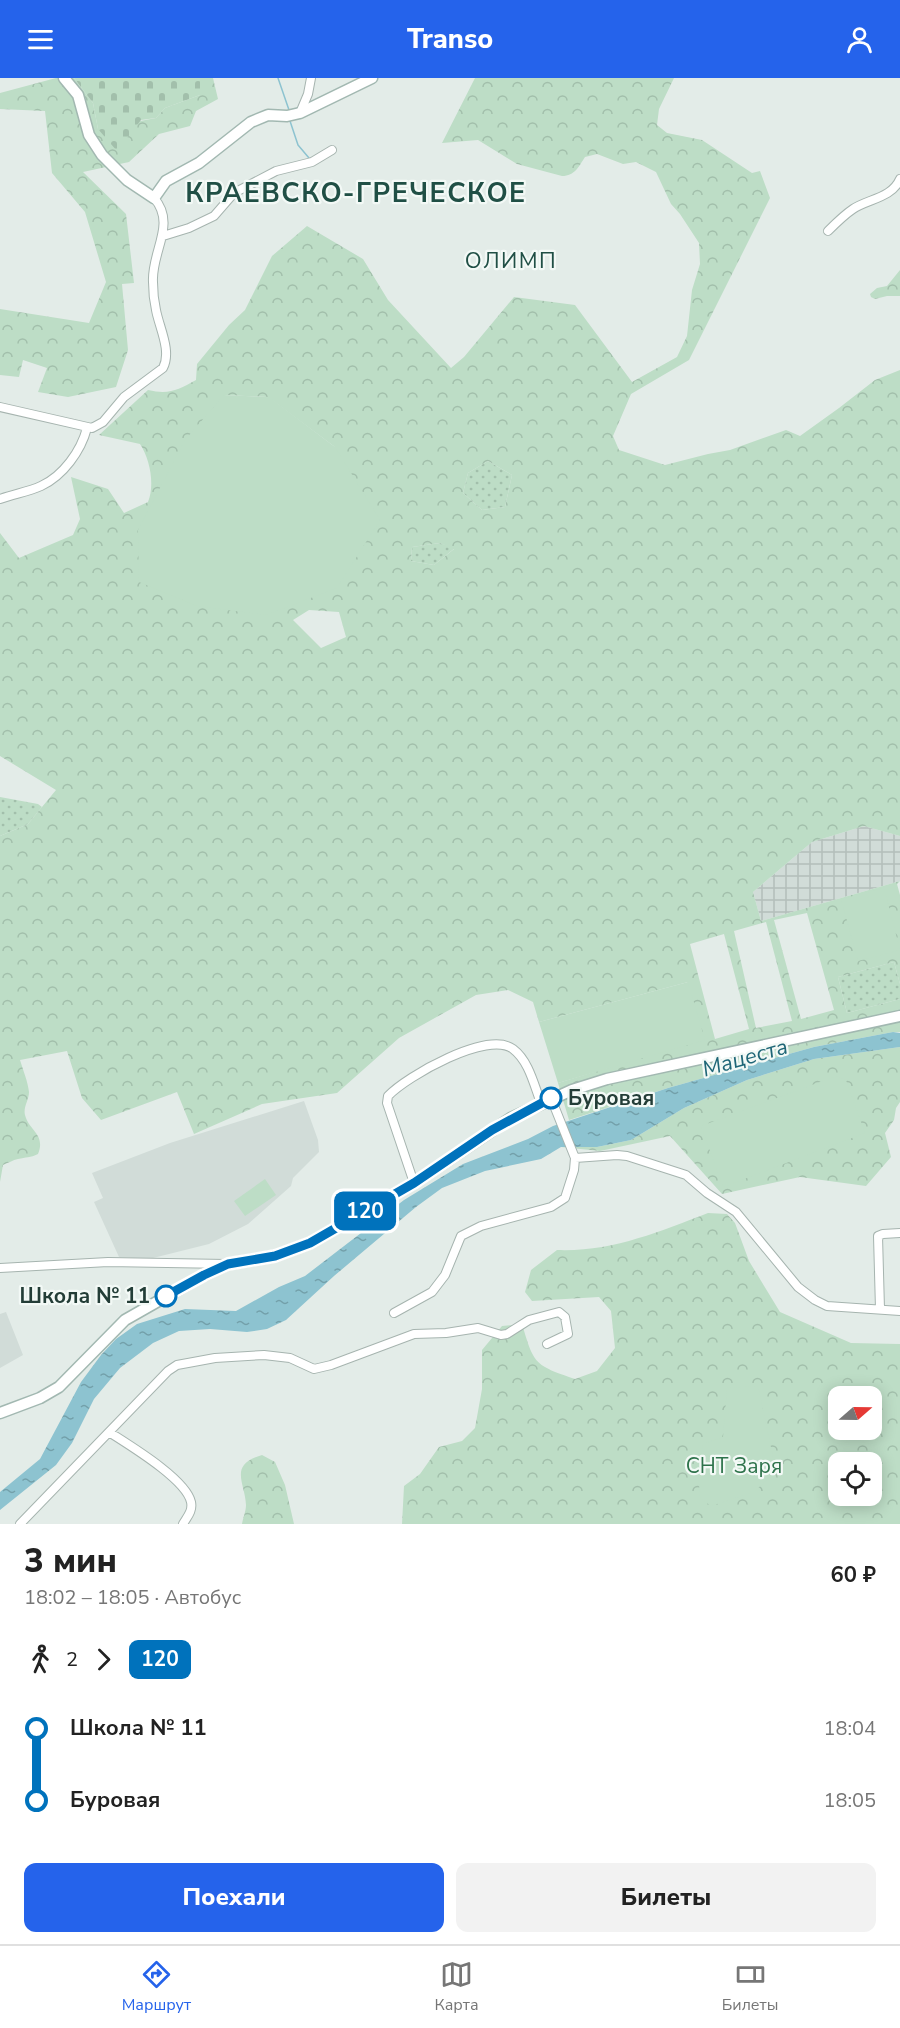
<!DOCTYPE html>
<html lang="ru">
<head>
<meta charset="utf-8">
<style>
	:root { --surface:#fff; --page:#f2f2f2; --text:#222; --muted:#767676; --line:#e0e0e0; --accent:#2563eb }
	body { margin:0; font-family:"Nunito Sans",sans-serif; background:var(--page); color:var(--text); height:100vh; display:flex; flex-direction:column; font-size:22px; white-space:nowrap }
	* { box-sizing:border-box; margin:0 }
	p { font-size:20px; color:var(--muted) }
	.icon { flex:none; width:33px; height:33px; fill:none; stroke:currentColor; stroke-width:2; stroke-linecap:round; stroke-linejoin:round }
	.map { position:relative; height:1446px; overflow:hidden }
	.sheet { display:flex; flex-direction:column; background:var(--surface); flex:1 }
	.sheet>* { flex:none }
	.badge { padding:0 12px; border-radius:9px; font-size:21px; line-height:39px }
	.needle { width:39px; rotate:70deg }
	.fabs { position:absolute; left:828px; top:1308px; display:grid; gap:12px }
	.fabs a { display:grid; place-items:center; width:54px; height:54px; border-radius:12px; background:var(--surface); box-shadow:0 3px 15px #0003; font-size:30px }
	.map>.badge { position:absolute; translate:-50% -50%; box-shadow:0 0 0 3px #fff }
	.legs { display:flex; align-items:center; gap:9px; height:66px; padding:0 24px; font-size:20px }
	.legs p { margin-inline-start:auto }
	.head { display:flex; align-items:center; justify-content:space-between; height:102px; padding:0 24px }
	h1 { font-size:33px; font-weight:800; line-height:45px }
	.action { display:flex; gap:12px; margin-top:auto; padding:12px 24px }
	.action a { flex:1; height:69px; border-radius:12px; background:var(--accent); color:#fff; font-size:24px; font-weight:800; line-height:69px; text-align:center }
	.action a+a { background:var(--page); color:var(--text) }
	ul { padding:0 24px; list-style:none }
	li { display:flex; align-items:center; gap:21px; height:72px; font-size:22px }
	li i { display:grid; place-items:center; width:9px; height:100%; margin:0 8px; background:currentColor }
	li i::after { content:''; width:15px; height:15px; margin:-8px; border:4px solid; border-radius:50%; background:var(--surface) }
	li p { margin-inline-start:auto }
	li:first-child i { background:linear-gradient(#0000 50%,currentColor 0) }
	li:last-child i { background:linear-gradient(currentColor 50%,#0000 0) }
	header { display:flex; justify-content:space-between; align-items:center; height:78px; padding:0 24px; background:var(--accent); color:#fff; font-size:27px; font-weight:800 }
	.menu { display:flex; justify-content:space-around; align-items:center; height:84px; border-top:2px solid var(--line); background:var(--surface); font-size:16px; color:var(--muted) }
	.menu a { display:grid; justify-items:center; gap:3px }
	.menu .on { color:var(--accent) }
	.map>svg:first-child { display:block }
	.built { fill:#d1dcd8 }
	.industrial { fill:url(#industrial-grid) }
	.grass { fill:url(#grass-dots) }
	.forest { fill:url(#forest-crowns); fill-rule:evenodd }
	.cemetery { fill:url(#cemetery-stones) }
	.garden { fill:#bdddc6 }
	.water { fill:url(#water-ripples) }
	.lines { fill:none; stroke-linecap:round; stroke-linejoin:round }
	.stream { stroke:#8dc3d0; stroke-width:1.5 }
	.street-casing { stroke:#a6b4af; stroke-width:10 }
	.secondary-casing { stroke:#a2b8b1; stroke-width:13 }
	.street { stroke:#fff; stroke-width:8 }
	.secondary { stroke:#fff; stroke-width:10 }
	.line-1-casing { stroke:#fff; stroke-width:14 }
	.line-1 { stroke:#0072bc; stroke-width:9 }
	.stop-1-dot { fill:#fff; stroke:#0072bc; stroke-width:3 }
	.labels { text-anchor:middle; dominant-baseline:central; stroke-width:4.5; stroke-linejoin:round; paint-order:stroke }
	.stop-label { font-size:21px; font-weight:bold; fill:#233d37; stroke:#f3f9f6; text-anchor:start }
	.park-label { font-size:21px; fill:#2e734b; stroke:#f3f9f6 }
	.neighbourhood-label { font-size:22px; letter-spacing:1.5px; fill:#204f45; stroke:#f3f9f6 }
	.water-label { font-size:22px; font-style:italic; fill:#1f6677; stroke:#f3f9f6 }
	.district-label { font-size:27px; font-weight:bold; letter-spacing:1.5px; fill:#204f45; stroke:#f3f9f6 }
</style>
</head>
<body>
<header><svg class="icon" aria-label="menu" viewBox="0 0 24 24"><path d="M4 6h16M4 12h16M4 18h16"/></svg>Transo<svg class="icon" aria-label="person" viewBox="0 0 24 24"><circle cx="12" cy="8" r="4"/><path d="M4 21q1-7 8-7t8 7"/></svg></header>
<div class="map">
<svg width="900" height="1446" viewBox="0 0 900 1446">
	<defs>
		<pattern id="industrial-grid" width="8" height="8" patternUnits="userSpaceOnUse" patternTransform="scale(1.5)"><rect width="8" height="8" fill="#d1dcd8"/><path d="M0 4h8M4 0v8" fill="none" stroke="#b3beba"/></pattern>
		<pattern id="grass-dots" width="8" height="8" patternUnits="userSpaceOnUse" patternTransform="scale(1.5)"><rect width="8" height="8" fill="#bdddc6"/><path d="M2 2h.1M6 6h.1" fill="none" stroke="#a2bfab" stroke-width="1.8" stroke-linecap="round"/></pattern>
		<pattern id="forest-crowns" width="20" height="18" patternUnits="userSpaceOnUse" patternTransform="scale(1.5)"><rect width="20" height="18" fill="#bdddc6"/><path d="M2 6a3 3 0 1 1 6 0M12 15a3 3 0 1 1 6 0" fill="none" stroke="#a2bfab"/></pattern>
		<pattern id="cemetery-stones" width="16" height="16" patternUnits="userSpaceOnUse" patternTransform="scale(1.5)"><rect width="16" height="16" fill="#bdddc6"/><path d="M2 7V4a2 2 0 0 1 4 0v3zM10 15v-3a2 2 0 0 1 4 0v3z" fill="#a2bfab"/></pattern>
		<pattern id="water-ripples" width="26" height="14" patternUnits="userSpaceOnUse" patternTransform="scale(1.5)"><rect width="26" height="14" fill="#8dc3d0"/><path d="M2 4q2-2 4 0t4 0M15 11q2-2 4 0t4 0" fill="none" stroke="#73a0aa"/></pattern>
	</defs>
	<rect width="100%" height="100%" fill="#e3ece8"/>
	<path class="built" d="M304 1023 318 1062 319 1074 293 1100 291 1108 248 1146 209 1166 149 1181 119 1179 94 1124 103 1120 92 1095 170 1065Z
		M6 1234 23 1277 0 1290V1236Z"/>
	<path class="industrial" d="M864 748 900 758V803L761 843 753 814 812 764Z"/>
	<path class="grass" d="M488 383 512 397 505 429 482 432 463 415 468 395Z
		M440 465 455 470 434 487 411 483 412 469Z
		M0 719 38 726 42 729 28 746 0 758Z
		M894 884 900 906V921L847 935 838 899Z"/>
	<path class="forest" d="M56 0H74L93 25 98 51 156 40 165 30 200 17V0H213L218 21 196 33 190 48 159 56 129 84 83 94 126 136 134 205 122 206 128 272 116 309 68 319 38 314 47 290 23 282 19 299 0 297V231L89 245 106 204 85 134 52 95 45 33 0 31V15Z
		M475 0H674L659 31 657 47 667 55 702 62 752 95 760 93 770 120 689 282 631 316 613 358 619 372 665 387 708 376 730 372 786 352 800 358 839 330 875 302 900 292V758L864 748 812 764 753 814 761 843 900 803 897 806 900 817V906L894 884 838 899 847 935 900 921V954H893L814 969 668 1010 569 1042 558 1005 620 986 688 904 539 944 533 924 508 912 476 917 399 960 337 1015 262 1026 194 1056 177 1014 101 1042 82 1020 67 973 20 982C23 992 28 1004 29 1014 29 1022 23 1029 25 1037 29 1053 46 1056 38 1076 30 1080 26 1079 18 1081 13 1082 8 1085 3 1087L0 1104V758L28 746 56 712 0 678V455L19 480 73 457 80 441 71 399 108 411 124 435 148 424C155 407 150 381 140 366L99 357 148 312C169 317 178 312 196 302L197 286 229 247 245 232 272 178 307 148 363 181 388 222 451 290 464 279 514 219 575 227 632 304 677 279 687 258 692 212 700 186 699 165 680 136 671 126 656 94 636 84 623 86 597 76 585 79C579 88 575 98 562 98L517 86 478 62 442 65ZM224 317 268 319 335 369ZM488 383 512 397 505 429 482 432 463 415 468 395ZM440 465 454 471 434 487 411 483 412 469ZM309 532 339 534 346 559 321 570 293 542ZM807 835 834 932 801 941 774 842ZM766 844 792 943 756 950 734 853ZM724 856 749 951 715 961 690 866Z
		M900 192V218H887L875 221 871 219 870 216 877 210 887 208Z
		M900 969V1024L896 1030 894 1042 885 1055 891 1079 866 1108 800 1099 722 1116 670 1058 600 1073 561 1069H597L631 1062 684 1030 747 1002 814 981Z
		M708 1135 727 1136 735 1145 749 1183 780 1234 851 1265 900 1266V1446H402L404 1408 420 1396 439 1369 462 1363 475 1350 482 1311V1272L502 1248 522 1246C534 1286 534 1287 575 1301L597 1293 615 1270 611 1233 599 1219 532 1223 525 1214 531 1192 557 1172C612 1174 658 1154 708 1135ZM838 1318H872V1352H838ZM838 1384H872V1418H838Z
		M262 1377 275 1384 285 1407 294 1446H242C243 1440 246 1433 246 1427 245 1404 228 1387 262 1377Z"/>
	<path class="cemetery" d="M74 0H200V17L165 30 156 40 141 42 117 73 98 51 93 25Z"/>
	<path class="garden" d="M224 317 269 319 335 369 380 442 337 510 266 537 197 528 139 504 138 452 185 362Z
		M884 810 900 872 858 883 841 821Z
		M688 904 705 962 558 1005 539 944Z
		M836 998 846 1002 865 1055 723 1109 701 1048Z
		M265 1101 276 1117 245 1138 234 1123Z
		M758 1308 776 1393 754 1414 711 1428 700 1420 698 1392 703 1366 723 1359 727 1310Z"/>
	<path class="water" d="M893 954 900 955V969L814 981 747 1002 684 1030 631 1062 597 1069H561L541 1081 485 1093 442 1110 416 1129 334 1198 286 1242 267 1251 247 1254 210 1251 179 1253 153 1265 120 1290 94 1321 72 1365 56 1387 0 1432V1414L40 1381 81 1304 101 1277 116 1261 137 1246 185 1231 236 1233 279 1209 305 1198 404 1122 463 1086 528 1061 553 1048 668 1010 814 969Z"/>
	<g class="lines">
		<path class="stream" d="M278 0 289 32
			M290 43 298 67 309 80"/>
		<defs>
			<path id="street" d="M300 35 308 16 311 0
				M828 153C836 145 844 137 853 131 868 121 892 120 900 101
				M163 158 189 150 214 138 234 115 276 93 312 84 332 72
				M0 329 92 350 103 344 124 319 163 290C172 273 159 249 156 232 154 223 153 213 153 204 151 174 177 146 154 120
				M0 421C13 416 28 414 41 408 63 398 81 373 87 350
				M575 1080 617 1077 627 1078 686 1097 707 1115 736 1134 798 1209 815 1222 827 1228 900 1233
				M414 1105 387 1025 388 1018C407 998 488 952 513 971 529 983 534 1007 541 1025
				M0 1190 108 1184 226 1186
				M880 1231 878 1158 883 1156 900 1155
				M394 1235 432 1214 445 1197 461 1158 481 1148 551 1129 565 1120 574 1092 575 1080 551 1020
				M109 1354C129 1367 186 1401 191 1424 193 1433 187 1439 183 1446
				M20 1446 168 1293 177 1287 188 1285 215 1280 264 1277 290 1280 314 1291 331 1287 414 1256 446 1255 478 1250 501 1257 507 1256 529 1242 559 1234 565 1239 568 1256 547 1266"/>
			<path id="secondary" d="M64 0 78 17 89 57 102 77 127 102 154 120 166 103 199 85 251 44 268 37 287 38 300 35 372 0
				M0 1335 40 1320 59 1309 125 1242 204 1197 228 1186 275 1178 310 1165 414 1105 511 1040 572 1012 607 1001 900 938"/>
		</defs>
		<use href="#street" class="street-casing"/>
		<use href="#secondary" class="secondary-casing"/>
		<use href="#street" class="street"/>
		<use href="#secondary" class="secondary"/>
	</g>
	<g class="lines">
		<defs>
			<path id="line-1" d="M166 1218 204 1197 228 1186 275 1178 310 1165 414 1105 492 1052 551 1020"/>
		</defs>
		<use href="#line-1" class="line-1-casing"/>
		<use href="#line-1" class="line-1"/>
	</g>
	<g class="stop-1-dot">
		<circle cx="551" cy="1020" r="10"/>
		<circle cx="166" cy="1218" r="10"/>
	</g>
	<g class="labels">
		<g class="stop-label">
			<text x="568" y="1020">Буровая</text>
			<text x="150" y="1218" text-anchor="end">Школа № 11</text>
		</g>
		<g class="park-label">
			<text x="734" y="1388">СНТ Заря</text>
		</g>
		<g class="neighbourhood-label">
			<text x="511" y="183">ОЛИМП</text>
		</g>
		<g class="water-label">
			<text transform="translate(745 980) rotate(-16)">Мацеста</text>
		</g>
		<g class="district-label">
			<text x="356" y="115">КРАЕВСКО-ГРЕЧЕСКОЕ</text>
		</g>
	</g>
</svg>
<div class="fabs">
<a><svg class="needle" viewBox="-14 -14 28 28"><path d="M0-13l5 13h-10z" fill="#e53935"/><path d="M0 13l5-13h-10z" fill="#767676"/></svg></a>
<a><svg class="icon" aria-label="locate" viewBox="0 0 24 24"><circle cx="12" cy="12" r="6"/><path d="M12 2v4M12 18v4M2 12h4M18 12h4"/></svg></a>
</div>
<b class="badge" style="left:365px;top:1133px;background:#0072bc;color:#fff">120</b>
</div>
<section class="sheet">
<div class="head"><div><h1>3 мин</h1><p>18:02 – 18:05 · Автобус</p></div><b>60 ₽</b></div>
<div class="legs"><svg class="icon" aria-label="walk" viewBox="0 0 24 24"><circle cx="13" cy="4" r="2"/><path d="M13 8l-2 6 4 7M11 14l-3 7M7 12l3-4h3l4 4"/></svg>2<svg class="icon" aria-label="forward" viewBox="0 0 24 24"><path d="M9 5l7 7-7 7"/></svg><b class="badge" style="background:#0072bc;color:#fff">120</b></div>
<ul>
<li><i style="color:#0072bc"></i><b>Школа № 11</b><p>18:04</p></li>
<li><i style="color:#0072bc"></i><b>Буровая</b><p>18:05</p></li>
</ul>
<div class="action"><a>Поехали</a><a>Билеты</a></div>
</section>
<nav class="menu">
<a class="on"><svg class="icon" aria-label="directions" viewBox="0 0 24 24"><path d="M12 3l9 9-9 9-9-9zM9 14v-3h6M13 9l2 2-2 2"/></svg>Маршрут</a>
<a><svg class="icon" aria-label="map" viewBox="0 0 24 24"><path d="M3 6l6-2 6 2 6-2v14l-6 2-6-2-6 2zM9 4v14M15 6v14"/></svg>Карта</a>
<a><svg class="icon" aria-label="tickets" viewBox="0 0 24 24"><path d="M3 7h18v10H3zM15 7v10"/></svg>Билеты</a>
</nav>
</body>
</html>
